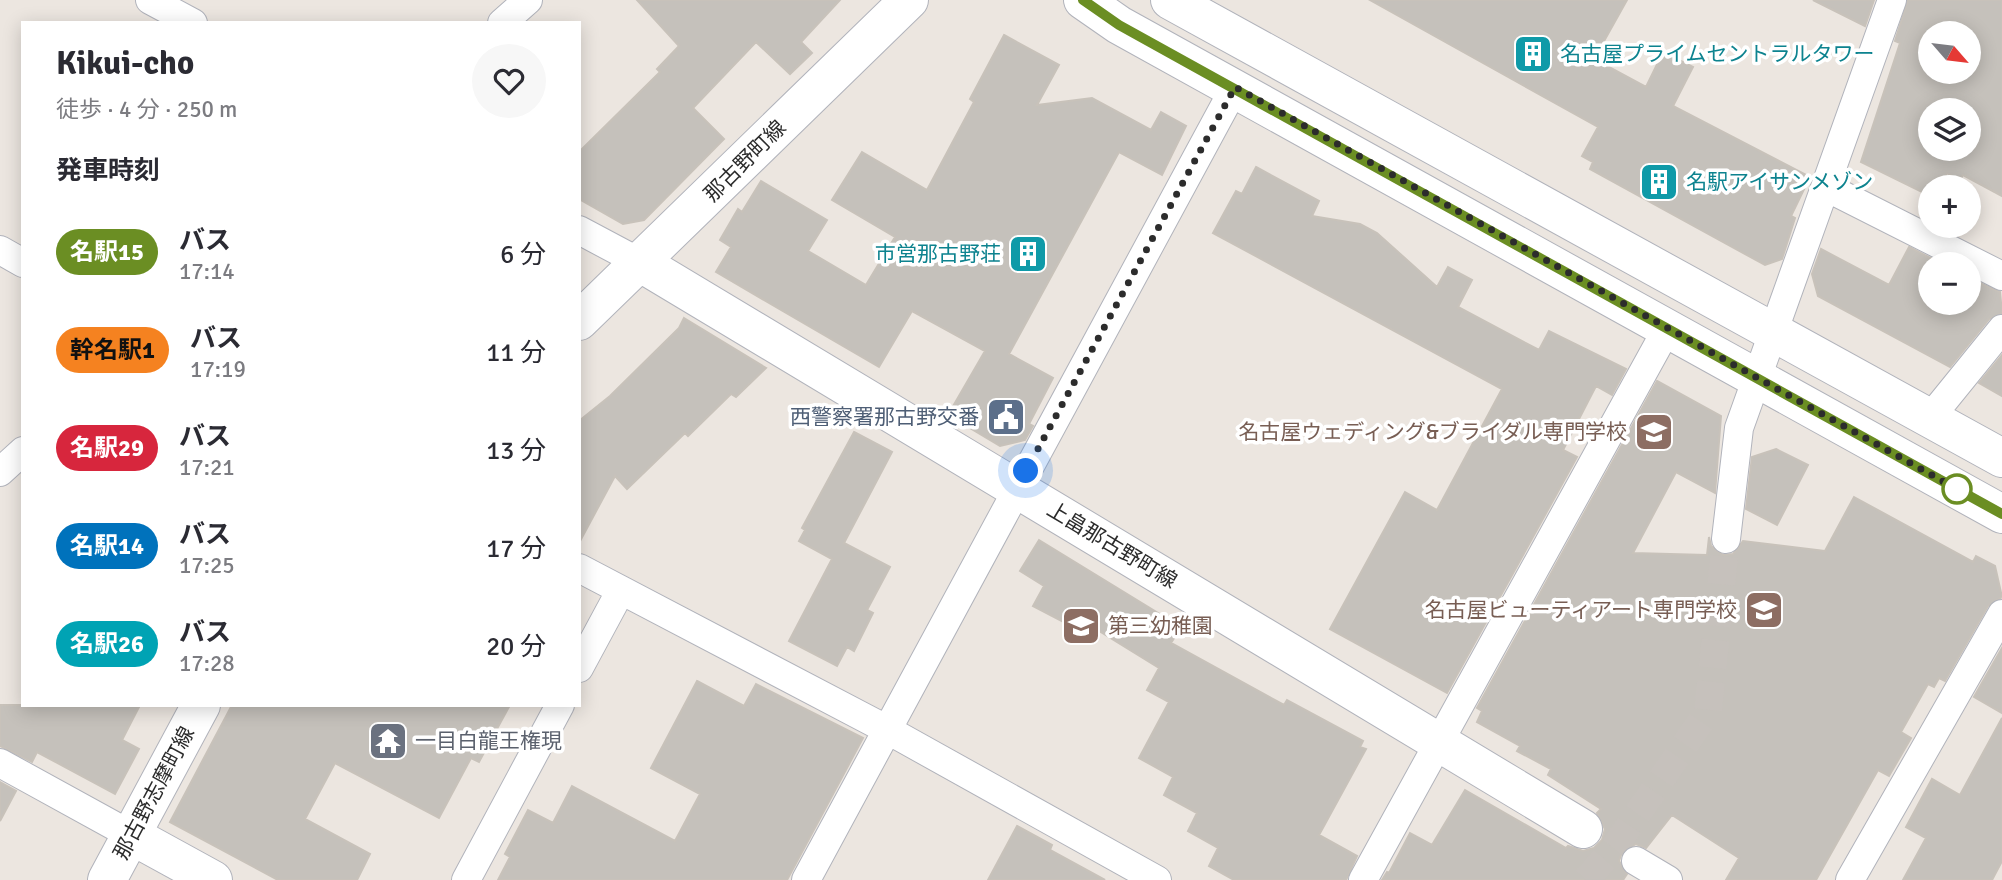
<!DOCTYPE html>
<html lang="ja">
<head>
<meta charset="utf-8">
<style>
	:root { --surface:#fff; --page:#f7f7f7; --text:#2b2b33; --muted:#7c7c81 }
	body { margin:0; font-family:Signika,"Noto Sans JP",sans-serif; background:var(--page); color:var(--text); height:100vh; display:flex; flex-direction:column; font-size:26px; white-space:nowrap }
	* { box-sizing:border-box; margin:0 }
	p { font-size:23px; color:var(--muted) }
	.icon { flex:none; width:38px; height:38px; fill:none; stroke:currentColor; stroke-width:2; stroke-linecap:round; stroke-linejoin:round }
	.map { position:relative; flex:1; overflow:hidden }
	.sheet { position:absolute; left:21px; top:21px; width:560px; height:686px; display:flex; flex-direction:column; background:var(--surface); border-radius:0px; box-shadow:0 4px 18px #0003 }
	.sheet>* { flex:none }
	.badge { padding:0 14px; border-radius:23px; font-size:24px; line-height:46px }
	.needle { width:46px; rotate:118deg }
	.controls { position:absolute; left:1918px; top:21px; display:grid; gap:14px }
	.controls a { display:grid; place-items:center; width:63px; height:63px; border-radius:50%; background:var(--surface); box-shadow:0 4px 18px #0003; font-size:35px }
	.you { position:absolute; width:35px; height:35px; margin:-18px; border:5px solid #fff; border-radius:50%; background:#1a73e8; box-shadow:0 0 0 10px #1a73e833 }
	.map>.badge { position:absolute; translate:-50% -50%; box-shadow:0 0 0 4px #fff }
	h2 { padding:0 35px; font-size:26px; line-height:63px }
	.round { display:grid; place-items:center; flex:none; width:74px; height:74px; border-radius:37px; background:var(--page) }
	.overview { display:flex; align-items:center; justify-content:space-between; height:119px; padding:0 35px }
	h1 { font-size:33px; font-weight:700; line-height:52px }
	ul { padding:0; list-style:none }
	li { display:flex; align-items:center; gap:21px; height:98px; padding:0 35px }
	li div { flex:1 }
	li b { display:block; font-size:26px }
	li em { font-style:normal }
	li .badge { min-width:77px; font-weight:700; text-align:center }
	.map>svg:first-child { display:block }
	.building { fill:#c5c1bb; stroke:#c8c2ba; stroke-width:2; fill-rule:evenodd }
	.lines { fill:none; stroke-linecap:round; stroke-linejoin:round }
	.street-tunnel { stroke:#c6c1bc; stroke-width:28; stroke-dasharray:28 14; stroke-linecap:butt }
	.street-casing { stroke:#b1b3bb; stroke-width:30 }
	.secondary-casing { stroke:#b1b3bb; stroke-width:40 }
	.street { stroke:#fff; stroke-width:28 }
	.secondary { stroke:#fff; stroke-width:38 }
	.line-casing { stroke:#fff; stroke-width:16 }
	.line { stroke:#6b8e23; stroke-width:10 }
	.walk { stroke:#2c2c2c; stroke-width:7; stroke-dasharray:0 12.6 }
	.stop-dot { fill:#fff; stroke:#6b8e23; stroke-width:3.5 }
	.labels { text-anchor:middle; dominant-baseline:central; stroke-width:7; stroke-linejoin:round; paint-order:stroke }
	.culture-label { font-size:21px; fill:#0d838f; stroke:#fff; text-anchor:start }
	.street-label { font-size:21px; fill:#2c2c2c; stroke:#fff }
	.service-label { font-size:21px; fill:#4e5e75; stroke:#fff; text-anchor:end }
	.education-label { font-size:21px; fill:#785e54; stroke:#fff; text-anchor:end }
	.worship-label { font-size:21px; fill:#5b616d; stroke:#fff; text-anchor:start }
</style>
</head>
<body>
<div class="map">
<svg width="2002" height="880" viewBox="0 0 2002 880">
	<rect width="100%" height="100%" fill="#ece6e0"/>
	<path class="building" d="M637 0H840L801 42 812 53 790 74 756 42 693 108 724 139 644 220 623 224 579 199V152L660 72 657 69 679 46Z
		M1370 0H1627L1594 59 1646 87 1663 52 1693 67 1673 106 1810 177 1791 216 1795 218 1782 259 1765 265 1590 169 1593 162 1582 156 1598 127Z
		M1813 0H1874L1865 26Z
		M1908 0H2002V196L1963 175 1960 180 1947 173 1940 187H1930L1926 194 1861 162 1900 43 1895 41ZM1930 33H1969V72H1930ZM1930 110H1969V149H1930Z
		M1004 35 1059 65 1037 105 1092 98 1151 130 1161 112 1186 126 1162 175 1119 152 1009 354 1053 378 1029 424 1033 426 1025 440 1000 446 948 415 985 351 912 311 879 367 716 272 731 247 720 240 738 209 742 212 761 181 827 220 808 251 866 285 895 237 832 200 862 152 927 190 974 102 970 99Z
		M1256 167 1319 201 1312 216 1360 224 1377 233 1437 287 1448 267 1472 280 1458 307 1539 350 1549 331 1626 369 1612 395 1596 386 1563 450 1577 457 1447 693 1330 629 1405 492 1437 510 1502 389 1213 233 1236 191 1242 194Z
		M1909 247 1942 264H1930V303H1969V278L2000 292 2002 313 1989 319 1950 367 1818 296 1812 274 1821 249 1889 285Z
		M684 318 766 368 736 397 731 394 688 436 685 433 627 489 615 476 579 543V421L610 396 679 328Z
		M2002 355V396L1979 383Z
		M1657 381 1721 416 1715 493 1676 472 1633 553 1707 555 1709 537 1711 546 1723 555 1733 554 1743 541 1825 551 1854 497 1973 562 1976 556 1995 566 2002 597 1988 606 1945 681 1939 678 1934 687 1928 684 1901 732 1911 738 1889 776 1878 770 1816 880H1726L1739 858 1672 815 1646 848 1636 844 1622 852 1619 861 1627 874 1623 880H1382L1387 872 1389 873 1410 833 1432 845 1465 790 1566 848 1568 846 1583 851 1594 848 1602 840 1605 829 1597 813 1601 809 1548 775 1551 769 1517 751 1520 746 1477 722 1482 711 1477 708Z
		M854 432 892 452 844 543 890 567 867 610 873 613 854 651 847 647 837 666 789 641 832 559 799 541 805 530 802 528Z
		M1776 449 1808 465 1777 525 1746 509 1752 457Z
		M1039 540 1181 627 1171 643 1284 705 1287 700 1363 741 1360 747 1366 749 1319 835 1357 856 1346 880H1234L1209 866 1218 848 1188 831 1197 813 1164 795 1173 777 1139 758 1169 702 1147 690 1159 668 1078 618 1073 627 1033 606 1044 586 1020 571Z
		M2002 648V713L1974 697Z
		M697 681 744 706 756 684 863 738 787 880H498L510 857 505 854 528 810 553 823 572 786 675 841 700 794 651 768Z
		M0 705H140L122 740 139 749 115 794 37 752 32 762 0 746Z
		M232 705H510L479 762 471 758 439 818 335 763 305 819 370 854 357 880H278L170 822Z
		M2002 718V861L1992 880H1903L1926 838 1906 827 1932 779 1960 795Z
		M0 782 16 791 0 821Z
		M1017 826 1052 845 1050 850 1105 880H988Z"/>
	<g class="lines">
		<path class="street-tunnel" d="M1586 880 1614 848 1708 711 1726 539"/>
		<defs>
			<path id="street" d="M150 0 193 23
				M502 23 528 0
				M1826 187 2002 276
				M579 230 641 263
				M0 250 23 263
				M1929 419 2002 329
				M0 472 23 451
				M1726 539 1739 428 1892 0
				M579 568 886 729 1157 880
				M579 668 621 590
				M0 763 131 835
				M1636 861 1668 880
				M466 880 560 705
				M806 880 1235 87
				M1363 880 1667 329
				M1850 880 2002 614"/>
			<path id="secondary" d="M1083 0 1119 25 2002 514
				M1170 0 2002 458
				M641 263 1583 829
				M579 321 909 0
				M131 835 213 880
				M107 880 201 705"/>
		</defs>
		<use href="#street" class="street-casing"/>
		<use href="#secondary" class="secondary-casing"/>
		<use href="#street" class="street"/>
		<use href="#secondary" class="secondary"/>
	</g>
	<g class="lines">
		<defs>
			<path id="line" d="M1083 0 1119 25 2002 514"/>
		</defs>
		<use href="#line" class="line-casing"/>
		<use href="#line" class="line"/>
		<path class="walk" d="M1026 471 1235 87 1957 489"/>
	</g>
	<defs>
		<symbol id="building-square" viewBox="-11 -11 22 22"><rect x="-9" y="-9" width="18" height="18" rx="4" fill="#0f9aa8" stroke="#fff"/><path d="M-4-6H4V6H1V3H-1V6H-4ZM-2.5-4.3h1.7v1.8h-1.7ZM.8-4.3h1.7v1.8H.8ZM-2.5-1h1.7V.8h-1.7ZM.8-1h1.7V.8H.8Z" fill="#fff"/></symbol>
		<symbol id="civic-square" viewBox="-11 -11 22 22"><rect x="-9" y="-9" width="18" height="18" rx="4" fill="#5c6f8a" stroke="#fff"/><path d="M-.6-6.5H3V-4.5H.6V-3L4-1V1h2V6H-6V1h2V-1L-.6-3ZM-1.2 2.5V6h2.4V2.5Z" fill="#fff"/></symbol>
		<symbol id="school-square" viewBox="-11 -11 22 22"><rect x="-9" y="-9" width="18" height="18" rx="4" fill="#8d6e63" stroke="#fff"/><path d="M0-5L7-2L0 1L-7-2ZM-4 1L0 2.5L4 1V4Q0 6-4 4Z" fill="#fff"/></symbol>
		<symbol id="university-square" viewBox="-11 -11 22 22"><rect x="-9" y="-9" width="18" height="18" rx="4" fill="#8d6e63" stroke="#fff"/><path d="M0-5L7-2L0 1L-7-2ZM-4 1L0 2.5L4 1V4Q0 6-4 4Z" fill="#fff"/></symbol>
		<symbol id="temple-square" viewBox="-11 -11 22 22"><rect x="-9" y="-9" width="18" height="18" rx="4" fill="#6b7280" stroke="#fff"/><path d="M0-6L5-2H3V0L6.5 2.5H4V6H1.5V3h-3V6H-4V2.5H-6.5L-3 0V-2H-5Z" fill="#fff"/></symbol>
	</defs>
	<g fill-rule="evenodd">
		<use href="#building-square" x="1511" y="32" width="44" height="44"/>
		<use href="#building-square" x="1637" y="160" width="44" height="44"/>
		<use href="#building-square" x="1006" y="232" width="44" height="44"/>
		<use href="#civic-square" x="984" y="395" width="44" height="44"/>
		<use href="#school-square" x="1632" y="410" width="44" height="44"/>
		<use href="#university-square" x="1742" y="588" width="44" height="44"/>
		<use href="#school-square" x="1059" y="604" width="44" height="44"/>
		<use href="#temple-square" x="366" y="719" width="44" height="44"/>
	</g>
	<circle class="stop-dot" cx="1957" cy="489" r="14"/>
	<g class="labels">
		<g class="culture-label">
			<text x="1560" y="54">名古屋プライムセントラルタワー</text>
			<text x="1686" y="182">名駅アイサンメゾン</text>
			<text x="1001" y="254" text-anchor="end">市営那古野荘</text>
		</g>
		<g class="street-label">
			<text transform="translate(745 161) rotate(-45)">那古野町線</text>
			<text transform="translate(1112 545) rotate(31)">上畠那古野町線</text>
			<text transform="translate(154 793) rotate(-62)">那古野志摩町線</text>
		</g>
		<g class="service-label">
			<text x="979" y="417">西警察署那古野交番</text>
		</g>
		<g class="education-label">
			<text x="1627" y="432">名古屋ウェディング&amp;ブライダル専門学校</text>
			<text x="1737" y="610">名古屋ビューティアート専門学校</text>
			<text x="1108" y="626" text-anchor="start">第三幼稚園</text>
		</g>
		<g class="worship-label">
			<text x="415" y="741">一目白龍王権現</text>
		</g>
	</g>
</svg>
<div class="controls">
<a><svg class="needle" viewBox="-14 -14 28 28"><path d="M0-13l5 13h-10z" fill="#e53935"/><path d="M0 13l5-13h-10z" fill="#7c7c81"/></svg></a>
<a><svg class="icon" aria-label="layers" viewBox="0 0 24 24"><path d="M12 4l9 5-9 5-9-5zM3 14l9 5 9-5"/></svg></a>
<a>+</a>
<a>−</a>
</div>
<div class="you" style="left:1026px;top:471px"></div>
<section class="sheet">
<div class="overview"><div><h1>Kikui-cho</h1><p>徒歩 · 4 分 · 250 m</p></div><a class="round"><svg class="icon" aria-label="heart" viewBox="0 0 24 24"><path d="M12 20l-8-8c-3-5 5-10 8-4 3-6 11-1 8 4z"/></svg></a></div>
<h2>発車時刻</h2>
<ul>
<li><span class="badge" style="background:#6b8e23;color:#fff">名駅15</span><div><b>バス</b><p>17:14</p></div><em>6 分</em></li>
<li><span class="badge" style="background:#f58220;color:#111">幹名駅1</span><div><b>バス</b><p>17:19</p></div><em>11 分</em></li>
<li><span class="badge" style="background:#d7263d;color:#fff">名駅29</span><div><b>バス</b><p>17:21</p></div><em>13 分</em></li>
<li><span class="badge" style="background:#0072bc;color:#fff">名駅14</span><div><b>バス</b><p>17:25</p></div><em>17 分</em></li>
<li><span class="badge" style="background:#00a3b4;color:#fff">名駅26</span><div><b>バス</b><p>17:28</p></div><em>20 分</em></li>
</ul>
</section>
</div>
</body>
</html>
